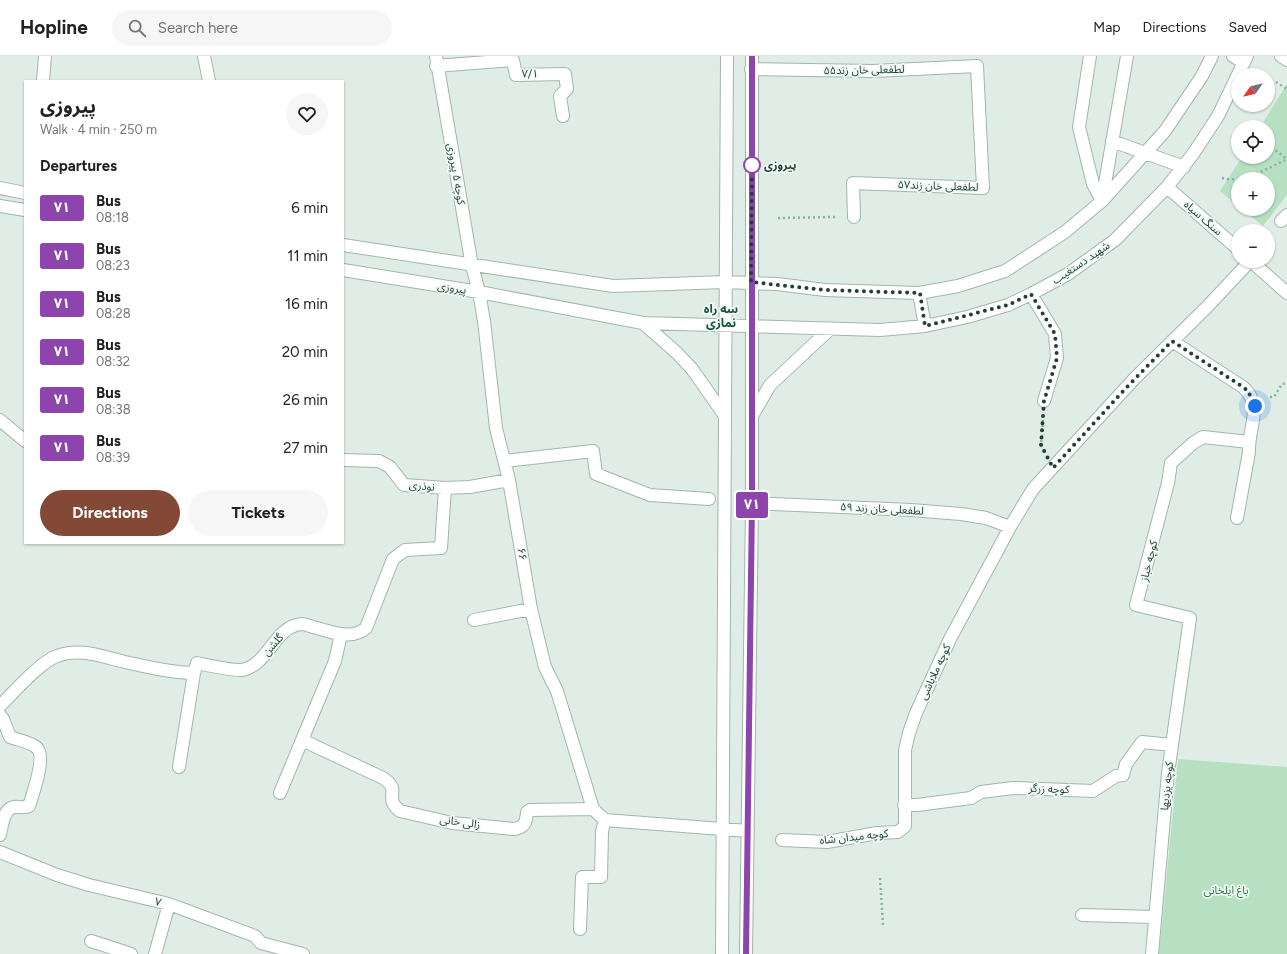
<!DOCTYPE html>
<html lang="en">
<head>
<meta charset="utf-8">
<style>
	:root { --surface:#fff; --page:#f6f6f6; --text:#202124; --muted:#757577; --line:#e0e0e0; --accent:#844936 }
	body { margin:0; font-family:Figtree,"Noto Sans Arabic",sans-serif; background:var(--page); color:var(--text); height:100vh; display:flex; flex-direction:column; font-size:15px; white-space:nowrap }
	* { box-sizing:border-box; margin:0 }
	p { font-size:13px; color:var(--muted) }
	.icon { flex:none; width:22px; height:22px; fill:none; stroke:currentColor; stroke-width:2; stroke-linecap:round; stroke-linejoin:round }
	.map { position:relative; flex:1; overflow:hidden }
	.details { position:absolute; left:24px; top:24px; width:320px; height:464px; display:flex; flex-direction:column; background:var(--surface); border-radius:0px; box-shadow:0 1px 3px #0004 }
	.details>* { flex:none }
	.badge { padding:0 8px; border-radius:3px; font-size:14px; line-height:26px }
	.needle { width:26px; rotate:236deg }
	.fabs { position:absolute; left:1231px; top:12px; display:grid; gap:8px }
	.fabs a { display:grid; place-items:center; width:44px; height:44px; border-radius:50%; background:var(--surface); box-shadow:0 1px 3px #0004; font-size:20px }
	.you { position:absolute; width:20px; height:20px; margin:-10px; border:3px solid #fff; border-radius:50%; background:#1a73e8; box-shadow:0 0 0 6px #1a73e833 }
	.map>.badge { position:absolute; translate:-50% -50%; box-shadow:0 0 0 2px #fff }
	h2 { padding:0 16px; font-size:15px; line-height:36px }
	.round { display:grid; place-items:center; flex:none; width:42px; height:42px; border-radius:21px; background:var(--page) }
	.head { display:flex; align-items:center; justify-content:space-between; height:68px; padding:0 16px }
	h1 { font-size:19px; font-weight:700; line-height:30px }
	.cta { display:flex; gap:8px; margin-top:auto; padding:8px 16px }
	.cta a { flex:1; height:46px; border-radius:24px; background:var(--accent); color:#fff; font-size:16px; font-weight:700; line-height:46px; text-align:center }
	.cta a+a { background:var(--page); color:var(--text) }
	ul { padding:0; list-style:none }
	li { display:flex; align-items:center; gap:12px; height:48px; padding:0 16px }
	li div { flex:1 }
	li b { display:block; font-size:15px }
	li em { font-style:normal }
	li .badge { min-width:44px; font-weight:700; text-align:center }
	header { display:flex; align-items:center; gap:24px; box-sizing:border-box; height:56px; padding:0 20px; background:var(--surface); border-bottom:1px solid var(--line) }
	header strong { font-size:19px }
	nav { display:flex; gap:22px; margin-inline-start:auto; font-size:14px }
	.search { width:280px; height:36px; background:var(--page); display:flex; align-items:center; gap:10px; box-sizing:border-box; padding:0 14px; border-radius:22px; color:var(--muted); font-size:15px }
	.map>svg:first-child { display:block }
	.green { fill:#b7e0c3 }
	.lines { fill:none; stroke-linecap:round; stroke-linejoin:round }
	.minor-casing { stroke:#a2b5af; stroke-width:14 }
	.path { stroke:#7eb4a3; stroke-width:2.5; stroke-dasharray:2 3; stroke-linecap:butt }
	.minor { stroke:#fff; stroke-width:12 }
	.line-casing { stroke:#fff; stroke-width:9 }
	.line { stroke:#8e44ad; stroke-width:6 }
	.walk { stroke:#1f3f37; stroke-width:4; stroke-dasharray:0 7.2 }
	.stop-dot { fill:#fff; stroke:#8e44ad; stroke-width:2 }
	.labels { text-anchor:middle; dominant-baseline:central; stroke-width:3.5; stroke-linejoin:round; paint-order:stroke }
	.street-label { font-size:11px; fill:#1f3f37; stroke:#f1f9f5 }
	.stop-label { font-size:11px; font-weight:bold; fill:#1f3f37; stroke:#f1f9f5; text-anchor:start }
	.park-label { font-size:11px; fill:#257a47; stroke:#f1f9f5 }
	.neighbourhood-label { font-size:12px; font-weight:bold; fill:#195346; stroke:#f1f9f5 }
</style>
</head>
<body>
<header>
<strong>Hopline</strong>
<div class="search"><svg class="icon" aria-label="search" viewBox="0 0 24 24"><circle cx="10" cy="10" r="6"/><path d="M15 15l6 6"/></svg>Search here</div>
<nav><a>Map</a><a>Directions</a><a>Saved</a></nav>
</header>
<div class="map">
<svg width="1287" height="898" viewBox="0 0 1287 898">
	<rect width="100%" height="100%" fill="#e0ede7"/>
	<path class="green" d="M1287 28V139L1263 170 1242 153H1268V123H1238V150L1220 135 1242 101H1268V71H1260Z
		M1178 703 1287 711V898H1159Z"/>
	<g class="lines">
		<defs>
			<path id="minor" d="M204 0 209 25
				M436 0 472 210 479 236 484 265 496 372 509 424 531 553 545 611 557 635 593 753
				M1090 0 1079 71 1093 128 1102 145
				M1233 0 1244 7
				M1281 0 1287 4
				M436 10 513 4 516 19 565 18 567 33 560 40 563 60
				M751 13 873 15 977 10 983 132 853 127 854 161
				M43 25 45 0
				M1112 85 1184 111
				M1167 131 1238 193
				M0 132 25 137
				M1102 145 1127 0
				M0 150 25 154
				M1281 165 1287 159
				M343 189 613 230 725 226 777 228 825 234 919 237 958 230 1005 215 1065 176 1102 145 1165 75 1202 20 1212 0
				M1251 205 1287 237
				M343 214 479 236 643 267 880 274 925 270 967 261 1008 249 1031 238 1068 218 1115 184 1167 131 1193 98 1218 60 1247 0
				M919 237 925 270
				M1031 238 1055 278 1057 302 1044 345
				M643 267 677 297 692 313 725 360
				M1172 285 1243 331C1264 350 1248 371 1249 396L1237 462
				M752 360 770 329 830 273
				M0 364 25 385
				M343 404 379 405 390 411 404 429 445 432 470 431 509 424
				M505 405 593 395 596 418 650 439 709 443
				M752 447 911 454 961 458 986 462 1010 471
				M474 564 531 553
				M341 578 335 605 302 684 383 722C403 735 382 741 400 755L452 767 514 773C525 771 526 767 527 756L530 754 593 753 605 764 748 775
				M0 650C13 637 40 606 57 600 80 591 103 601 125 606 148 611 172 617 194 617L197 607C207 609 234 615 242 614 269 609 274 570 302 568 305 568 310 570 313 571 330 575 351 585 366 572L393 503 405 494 441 492 445 432
				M0 659 3 663 10 681C18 684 30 686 36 691 47 699 33 737 29 750 23 753 20 750 14 751 3 753 2 770 0 779
				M179 711 194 617
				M280 737 302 684
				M904 749H917L971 742 981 736 1013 732 1093 735 1116 720 1123 719 1126 708 1142 686 1172 689
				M782 784 827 786 877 777 898 776 905 770V694L909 677 916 657 950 583 1010 471 1033 433 1135 322 1207 251 1250 205
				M0 796 57 819 89 829 169 848 255 880 261 887 303 898
				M1082 859 1154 861
				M580 873 582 821H601L602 775 605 764
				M91 885 131 898
				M155 898 169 848
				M722 898 727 0
				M746 898 752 447V0
				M1152 898 1168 717 1190 562 1136 549 1168 427 1171 407 1193 387 1203 381 1249 386"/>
		</defs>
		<use href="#minor" class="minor-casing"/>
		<path class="path" d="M1276 26 1287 33
			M1268 88 1287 103
			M1222 122C1244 128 1268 112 1287 103
			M778 162 835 161
			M1270 341H1274L1282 328 1287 327
			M1043 364 1041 389 1043 394
			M880 822 883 869"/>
		<use href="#minor" class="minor"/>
	</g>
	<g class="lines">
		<defs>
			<path id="line" d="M746 898 752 447V0"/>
		</defs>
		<use href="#line" class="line-casing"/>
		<use href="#line" class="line"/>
		<path class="walk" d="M752 109 751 226 825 234 920 237 925 270 1008 249 1031 238 1055 278 1057 302 1044 345 1041 389 1053 412 1125 333 1172 285 1243 331 1248 335 1255 350"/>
	</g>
	<circle class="stop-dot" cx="752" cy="109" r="8"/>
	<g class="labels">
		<g class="street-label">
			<text transform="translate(864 14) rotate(-1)">لطفعلی خان زند۵۵</text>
			<text transform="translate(530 18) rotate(1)">۷/۱</text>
			<text transform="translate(456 118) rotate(80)">کوچه ۵ پیروزی</text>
			<text transform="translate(938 130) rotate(2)">لطفعلی خان زند۵۷</text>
			<text transform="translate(1203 162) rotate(41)">سنگ سیاه</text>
			<text transform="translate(1081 207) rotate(-34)">شهید دستغیب</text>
			<text transform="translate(452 232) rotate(9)">پیروزی</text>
			<text transform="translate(422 430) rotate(6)">نوذری</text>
			<text transform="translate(882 453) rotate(3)">لطفعلی خان زند ۵۹</text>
			<text transform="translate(522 498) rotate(80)">۶۶</text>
			<text transform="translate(1149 505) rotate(-76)">کوچه خباز</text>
			<text transform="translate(273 589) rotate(-48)">گلشن</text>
			<text transform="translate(935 616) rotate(-65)">کوچه ملاباشی</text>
			<text transform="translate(1167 730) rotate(-84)">کوچه یزدیها</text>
			<text transform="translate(1049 733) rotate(2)">کوچه زرگر</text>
			<text transform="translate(460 766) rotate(8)">زالی خانی</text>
			<text transform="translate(854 781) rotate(-6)">کوچه میدان شاه</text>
			<text transform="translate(158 846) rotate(13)">۷</text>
		</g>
		<g class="stop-label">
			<text x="764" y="109">پیروزی</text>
		</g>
		<g class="park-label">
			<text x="1226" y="834">باغ ایلخانی</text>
		</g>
		<g class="neighbourhood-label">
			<text x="721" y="253">سه راه<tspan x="721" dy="14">نمازی</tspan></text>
		</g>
	</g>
</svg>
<div class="fabs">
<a><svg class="needle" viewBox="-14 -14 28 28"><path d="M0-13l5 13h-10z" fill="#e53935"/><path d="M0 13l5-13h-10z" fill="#757577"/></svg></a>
<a><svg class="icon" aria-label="locate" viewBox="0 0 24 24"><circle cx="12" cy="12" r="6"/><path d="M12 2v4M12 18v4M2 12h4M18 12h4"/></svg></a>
<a>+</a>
<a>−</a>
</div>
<div class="you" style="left:1255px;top:350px"></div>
<b class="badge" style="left:752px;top:449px;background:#8e44ad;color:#fff">۷۱</b>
<section class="details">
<div class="head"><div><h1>پیروزی</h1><p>Walk · 4 min · 250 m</p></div><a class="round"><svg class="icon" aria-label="heart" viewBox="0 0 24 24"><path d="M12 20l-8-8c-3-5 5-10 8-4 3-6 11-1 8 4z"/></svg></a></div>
<h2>Departures</h2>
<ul>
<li><span class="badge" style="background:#8e44ad;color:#fff">۷۱</span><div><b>Bus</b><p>08:18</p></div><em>6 min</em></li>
<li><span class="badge" style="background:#8e44ad;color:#fff">۷۱</span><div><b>Bus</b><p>08:23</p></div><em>11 min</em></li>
<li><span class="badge" style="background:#8e44ad;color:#fff">۷۱</span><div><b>Bus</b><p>08:28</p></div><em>16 min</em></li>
<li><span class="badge" style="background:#8e44ad;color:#fff">۷۱</span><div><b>Bus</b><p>08:32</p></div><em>20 min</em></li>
<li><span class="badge" style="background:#8e44ad;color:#fff">۷۱</span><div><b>Bus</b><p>08:38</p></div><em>26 min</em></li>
<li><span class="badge" style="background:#8e44ad;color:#fff">۷۱</span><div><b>Bus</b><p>08:39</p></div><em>27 min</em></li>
</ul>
<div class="cta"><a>Directions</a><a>Tickets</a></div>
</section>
</div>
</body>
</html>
